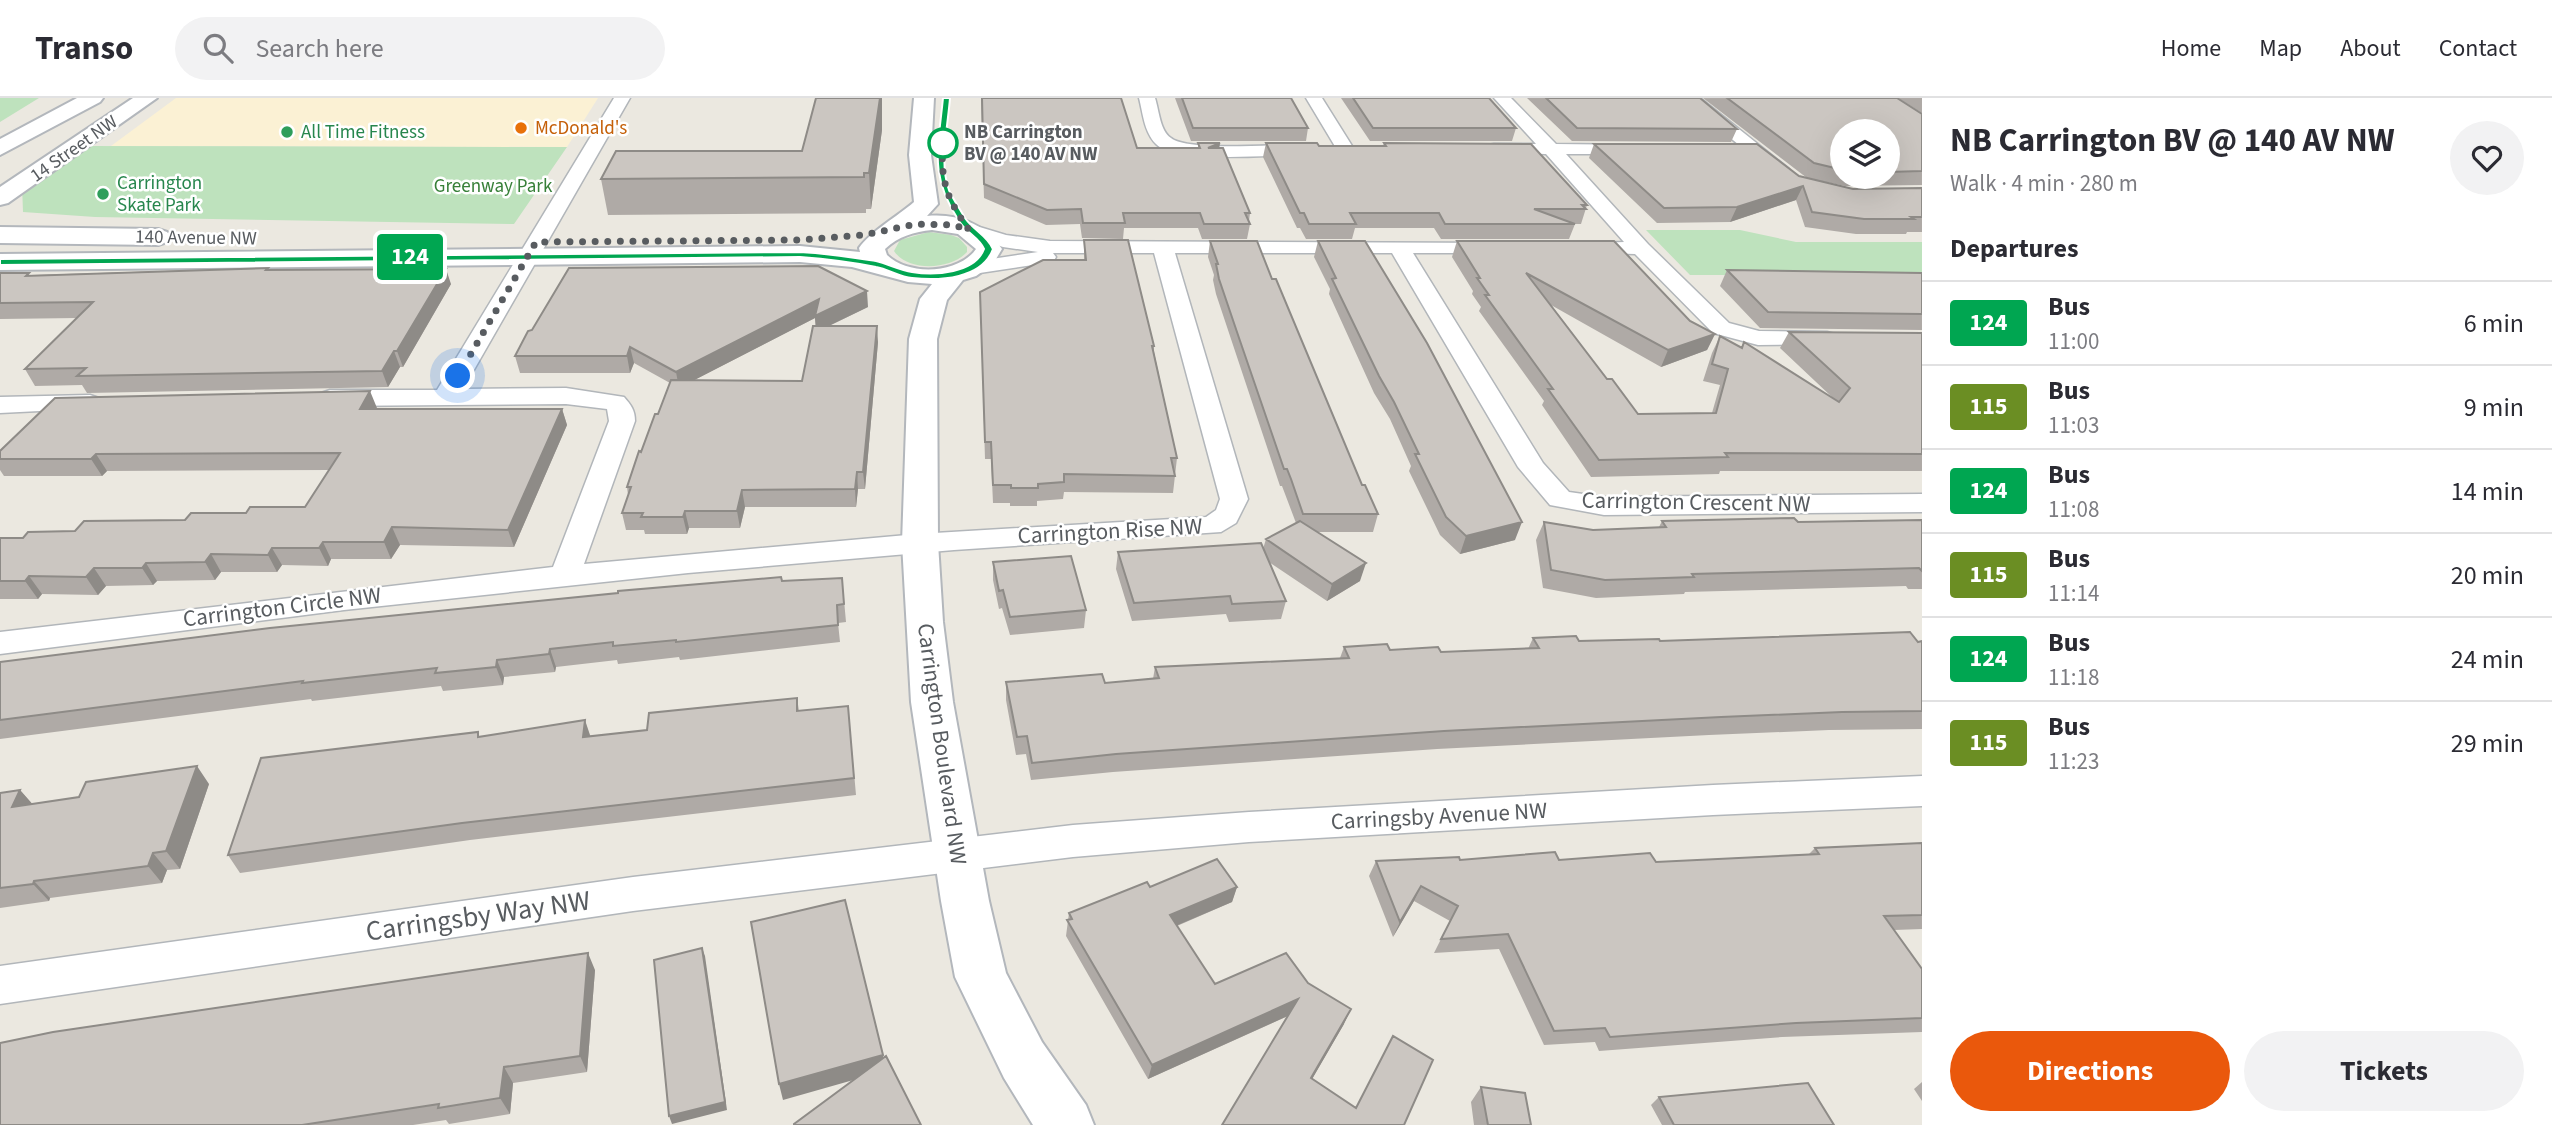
<!DOCTYPE html>
<html lang="en">
<head>
<meta charset="utf-8">
<style>
	:root { --surface:#fff; --page:#f2f2f3; --text:#2b2b33; --muted:#7c7c81; --line:#e1e1e2; --accent:#ea580c }
	body { margin:0; font-family:"Source Sans 3",sans-serif; background:var(--page); color:var(--text); height:100vh; display:flex; flex-direction:column; font-size:26px; white-space:nowrap }
	* { box-sizing:border-box; margin:0 }
	p { font-size:23px; color:var(--muted) }
	.icon { flex:none; width:38px; height:38px; fill:none; stroke:currentColor; stroke-width:2; stroke-linecap:round; stroke-linejoin:round }
	.map { position:relative; flex:1; overflow:hidden }
	.sheet { display:flex; flex-direction:column; background:var(--surface); width:630px }
	.sheet>* { flex:none }
	.badge { padding:0 14px; border-radius:5px; font-size:24px; line-height:46px }
	.fabs { position:absolute; left:1830px; top:21px; display:grid; gap:14px }
	.fabs a { display:grid; place-items:center; width:70px; height:70px; border-radius:50%; background:var(--surface); box-shadow:0 7px 28px #0002; font-size:35px }
	.you { position:absolute; width:35px; height:35px; margin:-18px; border:5px solid #fff; border-radius:50%; background:#1a73e8; box-shadow:0 0 0 10px #1a73e833 }
	.map>.badge { position:absolute; translate:-50% -50%; box-shadow:0 0 0 4px #fff }
	h2 { padding:0 28px; font-size:26px; line-height:63px }
	.round { display:grid; place-items:center; flex:none; width:74px; height:74px; border-radius:37px; background:var(--page) }
	.overview { display:flex; align-items:center; justify-content:space-between; height:119px; padding:0 28px }
	h1 { font-size:33px; font-weight:700; line-height:52px }
	.primary-button { display:flex; gap:14px; margin-top:auto; padding:14px 28px }
	.primary-button a { flex:1; height:80px; border-radius:42px; background:var(--accent); color:#fff; font-size:28px; font-weight:700; line-height:80px; text-align:center }
	.primary-button a+a { background:var(--page); color:var(--text) }
	ul { padding:0; list-style:none }
	li { display:flex; align-items:center; gap:21px; height:84px; padding:0 28px; border-top:2px solid var(--line) }
	li div { flex:1 }
	li b { display:block; font-size:26px }
	li em { font-style:normal }
	li .badge { min-width:77px; font-weight:700; text-align:center }
	header { display:flex; align-items:center; gap:42px; box-sizing:border-box; height:98px; padding:0 35px; background:var(--surface); border-bottom:2px solid var(--line) }
	header strong { font-size:33px }
	nav { display:flex; gap:38px; margin-inline-start:auto; font-size:24px }
	.search { width:490px; height:63px; background:var(--page); display:flex; align-items:center; gap:18px; box-sizing:border-box; padding:0 24px; border-radius:38px; color:var(--muted); font-size:26px }
	main { display:flex; flex:1; min-height:0 }
	.map>svg:first-child { display:block }
	.commercial { fill:#fbf1d4 }
	.green { fill:#bee2bd }
	.lines { fill:none; stroke-linecap:round; stroke-linejoin:round }
	.street-casing { stroke:#b2b6ba; stroke-width:3 }
	.secondary-casing { stroke:#b3b7bc; stroke-width:4 }
	.street { fill:#fff; fill-rule:evenodd }
	.secondary { fill:#fff; fill-rule:evenodd }
	.wall { fill:#afaaa6; fill-rule:evenodd }
	.shaded-wall { fill:#8e8b87 }
	.building { fill:#cbc6c1; stroke:#8e8b87; stroke-width:2 }
	.line { fill:#00a651; stroke:#fff; stroke-width:2 }
	.walk { stroke:#585c60; stroke-width:7; stroke-dasharray:0 12.6 }
	.food-dot { fill:#e8710a; stroke:#fff; stroke-width:2.5 }
	.leisure-dot { fill:#2e9e5b; stroke:#fff; stroke-width:2.5 }
	.stop-dot { fill:#fff; stroke:#00a651; stroke-width:3.5 }
	.labels { text-anchor:middle; dominant-baseline:central; stroke-width:5; stroke-linejoin:round; paint-order:stroke }
	.far-food-label { font-size:19px; fill:#c56008; stroke:#fff; text-anchor:start }
	.far-leisure-label { font-size:19px; fill:#27864d; stroke:#fff; text-anchor:start }
	.far-stop-label { font-size:19px; font-weight:bold; fill:#585c60; stroke:#fff; text-anchor:start }
	.far-street-label { font-size:19px; fill:#585c60; stroke:#fff }
	.far-park-label { font-size:19px; fill:#388039; stroke:#fff }
	.street-label { font-size:23px; fill:#585c60; stroke:#fff }
	.near-street-label { font-size:28px; fill:#585c60; stroke:#fff }
</style>
</head>
<body>
<header>
<strong>Transo</strong>
<div class="search"><svg class="icon" aria-label="search" viewBox="0 0 24 24"><circle cx="10" cy="10" r="6"/><path d="M15 15l6 6"/></svg>Search here</div>
<nav><a>Home</a><a>Map</a><a>About</a><a>Contact</a></nav>
</header>
<main>
<div class="map">
<svg width="1922" height="1027" viewBox="0 0 1922 1027">
	<rect width="100%" height="100%" fill="#ebe8e0"/>
	<path class="commercial" d="M176 0H598L567 49 111 48Z"/>
	<path class="green" d="M0 0H39L0 24Z
		M78 48 567 49 514 126 95 119 23 114 22 87Z
		M1646 132H1740L1796 144H1922V177H1690Z
		M929 134 951 137 959 140 967 149V154C951 172 908 174 894 153L900 142Z"/>
	<g class="lines">
		<defs>
			<path id="street" d="M614 0H630L463 291 566 290 624 299C631 307 635 312 635 323L584 466 918 436 1206 419 1216 412 1220 401 1154 155H1053L1056 159 1053 164 973 176 965 175 962 170 965 165 1038 154 1003 149 966 137 963 133 966 129 973 127 1006 137 1050 143 1503 145 1506 149 1503 153 1496 155H1413L1543 365 1569 394 1604 399 1922 396V414L1604 417 1550 407 1518 369 1392 155H1175L1248 401 1236 425 1221 434 954 452 688 475 344 512 0 556V534L553 469 609 323 607 311 566 306 330 308 321 305 317 300 321 295 330 292H437Z
				M1139 0H1155C1159 12 1160 33 1171 40 1188 54 1281 46 1306 46L1315 51 1306 56C1277 57 1174 66 1156 46 1144 34 1143 15 1139 0Z
				M1306 0H1322L1354 51 1351 55H1339Z
				M1494 0H1511L1556 46 1641 47 1644 51 1641 55 1635 56H1566L1648 146 1729 225 1759 233 1827 234 1835 236 1839 241 1835 246 1758 247 1713 235 1635 156 1572 154 1569 150 1572 146 1624 144 1546 56 1488 55 1485 51 1488 47 1494 46H1536Z
				M1682 0H1700L1789 71 1787 75H1773Z
				M90 297 99 300 103 305 99 310 0 315V299Z
				M1922 678V708L1713 717 1249 744 1073 759 633 813 0 906V868L633 779 1073 727 1249 714 1713 687Z"/>
			<path id="secondary" d="M77 0H103L100 4 0 57V41Z
				M133 0H157L8 105 0 107V89Z
				M914 0H934L931 57 938 106 927 118C957 115 985 126 1002 151L993 166 976 178 963 182 947 202 937 241 938 445 943 524 953 604 989 803 1006 875 1042 944 1086 1007 1094 1027H1033L1004 980 955 879 941 803 911 604 902 445 909 241 920 201 932 186 908 184 852 169 800 164 0 172V156L800 148 860 154 859 150C870 134 898 118 914 104L909 57ZM932 132 958 136 976 151C959 176 908 178 887 157L885 151C899 138 914 134 932 132Z
				M0 129 158 131 167 134 171 139 167 144 158 147 0 145Z"/>
		</defs>
		<use href="#street" class="street-casing"/>
		<use href="#secondary" class="secondary-casing"/>
		<use href="#street" class="street"/>
		<use href="#secondary" class="secondary"/>
	</g>
	<path class="wall" d="M981 0 1137 50H1198V45L1219 50 1250 115 1249 123 1250 126 1247 141H1202L1198 130H1124L1123 141 1082 140 1080 126 1046 127 984 100Z
		M1175 0H1291L1308 30 1306 43H1191Z
		M1341 0H1489L1516 30 1512 43H1370Z
		M1527 0H1700L1737 31 1731 44 1572 43Z
		M1703 0H1897L1922 16V87L1845 88 1807 80ZM1843 33H1888V79H1843Z
		M1898 0H1922V15Z
		M882 32 871 111H866V115L608 117 601 81 802 53Z
		M1266 45 1319 48H1383L1384 45 1587 107 1581 126H1575L1569 141H1441L1434 130H1355L1352 141H1306L1300 130H1297L1263 59Z
		M1594 46 1799 78 1853 91 1922 90V134H1907L1906 136H1856L1805 129 1796 102 1730 124 1657 125 1589 60Z
		M1084 142 1154 248V254L1177 360 1173 395 1064 394 1063 401 1037 403V408H1010V405H993L991 361H985L980 194 1084 162Z
		M1210 143 1272 181 1362 387 1378 416 1373 434H1317L1360 483 1327 503 1269 464 1286 503 1281 521 1229 524 1226 516 1132 523 1116 471 1118 454 1263 451 1266 441 1296 425 1282 388H1280L1216 196 1213 182 1214 177 1208 159Z
		M1318 143 1515 442 1460 456 1440 437 1409 373 1411 368 1390 321 1374 295 1329 196 1330 191 1314 159Z
		M1457 143 1690 223 1715 236 1707 252 1661 269 1551 207 1607 281 1638 316 1712 315 1720 287 1703 283 1712 255 1720 238 1741 250 1744 244 1833 300 1780 250 1789 234 1922 235V373H1720L1719 376 1591 379 1542 307 1544 303 1479 213 1481 209 1472 196 1473 193 1452 159Z
		M268 170 269 172 451 186 403 269H400L388 289 87 295 82 287 35 288 25 271 77 220 0 221V175L31 177Z
		M1727 172 1922 175V232L1760 230 1720 188Z
		M868 209 829 228 878 244 865 391H858L856 409H745L740 430H689L687 436H645L644 432H626L622 415 628 397 627 389 658 316 670 285 634 265 630 275H520L515 258ZM815 220 816 228 802 283 694 282Z
		M377 310 376 311H562L567 327 514 449 400 447 391 461H331L328 468 282 467 277 474H221L215 482 157 483 153 487 106 488 98 497 42 496 38 501H0V440H23L246 415 305 409 329 372 107 373 102 378H4L0 372V361Z
		M1922 422V491H1908L1906 488 1685 494 1684 496 1596 500 1543 490 1536 442 1544 424 1593 432 1659 429 1662 423 1798 424Z
		M993 464 1086 512 1084 530 1010 537 1002 510 999 511 993 482Z
		M842 480 846 524 838 525 840 544 680 562 679 559 618 566 617 562 556 569 555 574 504 579 503 587 443 593 441 588 312 603 311 601 0 641V564L782 483Z
		M1533 540 1579 543H1922V631L1829 632 1709 637 1437 651 1113 674 1031 682 1026 656 1016 657 1006 602V584L1105 585 1153 581 1155 569 1340 560 1344 549 1441 554 1528 551Z
		M797 600 799 613 848 608 856 697 470 742 240 775 228 757 480 638H590L647 632Z
		M209 686 180 771 167 772 162 785 50 800 49 803 0 810V695L20 692 32 706Z
		M1922 745V831L1894 832 1922 871V934L1782 939 1599 953 1595 944 1544 947 1499 851 1434 855 1450 823 1414 803 1393 839 1369 778 1376 763 1559 762 1656 764 1809 756 1815 750Z
		M1150 789H1237L1232 804 1177 828 1215 886 1308 885 1344 926 1312 981 1356 1010 1404 1027H1222L1288 918 1148 981 1066 838 1069 815Z
		M595 872 587 974 513 985 510 1016 449 1026 446 1022 413 1027H0Z
		M1922 984V1003L1914 991Z
		M1481 989 1531 1027H1474L1471 1004Z
		M1659 999 1834 1027H1662L1651 1007Z"/>
	<path class="shaded-wall" d="M880 0H882V32L871 111 869 75Z
		M1220 45 1218 59 1208 50Z
		M1803 88 1796 102 1730 124 1737 109Z
		M446 171 451 186 403 269 397 253Z
		M867 193 868 209 816 234 815 220 679 290 676 274 819 201Z
		M877 228 878 244 865 391 863 374Z
		M1715 236 1707 252 1661 269 1668 252Z
		M630 249 634 265 630 275 627 258Z
		M394 253 400 269 388 289 382 273Z
		M370 293 377 310 366 328 360 311Z
		M562 311 567 327 514 449 508 432Z
		M96 356 107 373 102 378 91 361Z
		M857 374 858 391 856 409 855 391Z
		M742 392 745 409 740 430 737 413Z
		M685 413 689 430 687 436 683 419Z
		M1522 424 1515 442 1460 456 1466 438Z
		M392 429 400 447 391 461 384 444Z
		M323 444 331 461 328 468 319 450Z
		M272 450 282 467 277 474 268 457Z
		M211 456 221 474 215 482 205 464Z
		M146 465 157 483 153 487 142 470Z
		M1366 465 1360 483 1327 503 1332 486Z
		M94 470 106 488 98 497 86 479Z
		M29 478 42 496 38 501 25 483Z
		M550 551 556 569 555 574 549 556Z
		M497 562 504 579 503 587 496 569Z
		M585 622 591 640 583 639Z
		M197 668 209 686 180 771 166 753Z
		M20 692 36 710 12 709Z
		M153 755 167 772 162 785 148 768Z
		M34 783 50 800 49 803 33 786Z
		M1421 788 1414 803 1393 839 1400 824Z
		M1237 789 1232 804 1166 832 1170 817Z
		M702 850 705 858 727 1012 672 1026 669 1018Z
		M588 855 595 872 587 974 580 958Z
		M1298 901 1292 916 1148 981 1152 967Z
		M1351 911 1344 926 1304 995 1311 980Z
		M883 957 885 973 783 1002 779 986Z
		M504 969 513 985 510 1016 500 1000Z"/>
	<path class="building" d="M816 0H880L869 75H864V79L601 81 616 53H802Z
		M982 0H1121L1137 50H1200L1198 45H1220L1208 50H1223L1250 115H1245L1250 126H1204L1200 115H1123L1125 125H1083L1081 111 1047 112 984 86Z
		M1182 0H1291L1308 30H1193Z
		M1353 0H1489L1516 30H1373Z
		M1546 0H1700L1737 31 1577 30Z
		M1727 0H1897L1922 16V73L1888 74V33H1843V72L1814 65Z
		M1266 45H1317L1319 48H1386L1384 45 1531 46 1587 107H1582L1586 111H1534L1575 126H1445L1439 115H1350L1356 126H1309L1304 115H1300Z
		M1594 46H1757L1799 78 1853 91 1922 90V119H1911L1914 121H1864L1812 114 1803 88 1737 109 1664 110Z
		M1084 142H1128L1154 248H1152L1177 360H1171L1175 378 1064 376V384L1038 386V390H1011V387H993L991 344H985L980 194 1043 162H1086Z
		M1210 143H1257L1272 181H1276L1362 387H1365L1378 416H1303L1291 381 1287 371H1284L1238 237 1219 181 1216 166H1218Z
		M1318 143H1365L1427 245 1522 424 1466 438 1446 419 1415 356H1419L1394 304 1379 278 1332 181 1336 180Z
		M1457 143H1614L1690 223 1715 236 1668 252 1526 175 1607 281H1612L1638 316 1716 315 1728 271 1712 266 1720 238 1742 250 1744 244 1839 304 1850 290 1789 234 1922 235V356L1725 355 1728 359 1599 362 1548 291H1553L1485 197H1489L1477 180H1480Z
		M818 168 867 193 815 218 819 201 676 274 630 249 627 258H515L528 233 532 232 569 170Z
		M268 170 266 172 446 171 397 253H394L382 273 77 278 86 270 25 271 93 204 0 205V175H29L26 178Z
		M1727 172 1922 175V216L1768 214Z
		M813 228H877L863 374H857L855 391 742 392 737 413H685L683 419H641L643 415H622L631 389H627L639 353 641 354 655 316H658L671 282 802 283Z
		M370 293 360 311H562L508 432 392 429 384 444H323L319 450H272L268 457 211 456 205 464 146 465 142 470H94L86 479 29 478 25 483H0V440H23L28 434 75 433 84 423 185 422 191 415H246L250 409H305L340 355 96 356 91 361H0V353L55 300Z
		M1794 420 1798 424 1922 422V473L1919 470 1692 476 1694 479 1605 482 1551 472 1544 424 1593 432 1666 429 1662 423Z
		M1300 423 1366 465 1332 486 1266 441Z
		M1261 445 1286 503 1232 506 1230 498 1134 505 1118 454Z
		M1071 458 1086 512 1010 519 1003 492 999 493 993 464Z
		M781 479 782 483 842 480 844 506 837 507 838 527 676 544V542L613 548V544L550 551 549 556 497 562 496 569 435 575 437 570 302 585 303 583 0 622V564L270 530 618 495V493Z
		M1910 534 1918 544 1922 543V613L1842 614 1721 619 1444 633 1116 656 1032 665 1027 638 1017 639 1006 584 1102 576 1105 585 1159 580 1155 569 1349 560 1344 549 1387 546 1390 552 1438 549 1441 554 1539 550 1533 540 1576 538 1579 543 1659 541 1660 543Z
		M797 600V613L848 608 854 680 462 725 228 757 261 660 478 634V639L585 622 583 639 647 632 649 615Z
		M197 668 166 753 153 755 148 768 34 783 33 786 0 790V695L20 692 12 709 79 699 86 684Z
		M1922 745V817L1884 818 1922 871V920L1796 925 1610 939 1605 930 1554 933 1508 836 1441 841 1458 808 1421 788 1400 824 1376 763 1459 759 1460 762 1555 754 1559 762 1650 755 1656 764 1819 756 1815 750Z
		M1217 761 1237 789 1170 817 1215 886 1286 855 1308 885 1351 911 1311 980 1356 1010 1393 938 1433 962 1404 1027H1222L1298 901 1152 967 1067 822 1072 821 1069 815 1147 784 1150 789Z
		M845 802 883 957 779 986 751 824Z
		M702 850 725 1004 669 1018 654 862Z
		M588 855 580 958 504 969 500 1000 438 1010 439 1006 302 1027H0V945L53 934Z
		M886 958 921 1027H794V1026Z
		M1808 985 1834 1027H1674L1659 999Z
		M1481 989 1525 995 1531 1027H1488Z"/>
	<path class="line" d="M943 0H950C948 28 939 65 949 92 953 101 960 111 965 120 974 133 987 137 993 151 982 181 940 183 912 180 900 179 888 171 876 169 851 164 826 161 800 159L0 167V161L800 154C826 155 850 159 876 163 888 166 900 172 912 174 935 178 975 175 984 151 979 139 966 135 959 123 929 78 938 51 943 0Z"/>
	<g class="lines">
		<path class="walk" d="M458 278 536 144 800 142 864 137 916 126 954 127 969 132C947 101 940 83 943 45"/>
	</g>
	<circle class="food-dot" cx="521" cy="30" r="7"/>
	<g class="leisure-dot">
		<circle cx="287" cy="34" r="7"/>
		<circle cx="103" cy="96" r="7"/>
	</g>
	<circle class="stop-dot" cx="943" cy="45" r="14"/>
	<g class="labels">
		<g class="far-food-label">
			<text x="535" y="30">McDonald's</text>
		</g>
		<g class="far-leisure-label">
			<text x="301" y="34">All Time Fitness</text>
			<text x="117" y="85">Carrington<tspan x="117" dy="22">Skate Park</tspan></text>
		</g>
		<g class="far-stop-label">
			<text x="964" y="34">NB Carrington<tspan x="964" dy="22">BV @ 140 AV NW</tspan></text>
		</g>
		<g class="far-street-label">
			<text transform="translate(74 51) rotate(-35)">14 Street NW</text>
			<text transform="translate(196 140) rotate(1)">140 Avenue NW</text>
		</g>
		<g class="far-park-label">
			<text x="493" y="88">Greenway Park</text>
		</g>
		<g class="street-label">
			<text transform="translate(1696 404) rotate(1)">Carrington Crescent NW</text>
			<text transform="translate(1110 433) rotate(-3)">Carrington Rise NW</text>
			<text transform="translate(282 509) rotate(-7)">Carrington Circle NW</text>
			<text transform="translate(942 646) rotate(82)">Carrington Boulevard NW</text>
			<text transform="translate(1439 718) rotate(-3)">Carringsby Avenue NW</text>
		</g>
		<g class="near-street-label">
			<text transform="translate(478 818) rotate(-8)">Carringsby Way NW</text>
		</g>
	</g>
</svg>
<div class="fabs">
<a><svg class="icon" aria-label="layers" viewBox="0 0 24 24"><path d="M12 4l9 5-9 5-9-5zM3 14l9 5 9-5"/></svg></a>
</div>
<div class="you" style="left:458px;top:278px"></div>
<b class="badge" style="left:410px;top:159px;background:#00a651;color:#fff">124</b>
</div>
<section class="sheet">
<div class="overview"><div><h1>NB Carrington BV @ 140 AV NW</h1><p>Walk · 4 min · 280 m</p></div><a class="round"><svg class="icon" aria-label="heart" viewBox="0 0 24 24"><path d="M12 20l-8-8c-3-5 5-10 8-4 3-6 11-1 8 4z"/></svg></a></div>
<h2>Departures</h2>
<ul>
<li><span class="badge" style="background:#00a651;color:#fff">124</span><div><b>Bus</b><p>11:00</p></div><em>6 min</em></li>
<li><span class="badge" style="background:#6b8e23;color:#fff">115</span><div><b>Bus</b><p>11:03</p></div><em>9 min</em></li>
<li><span class="badge" style="background:#00a651;color:#fff">124</span><div><b>Bus</b><p>11:08</p></div><em>14 min</em></li>
<li><span class="badge" style="background:#6b8e23;color:#fff">115</span><div><b>Bus</b><p>11:14</p></div><em>20 min</em></li>
<li><span class="badge" style="background:#00a651;color:#fff">124</span><div><b>Bus</b><p>11:18</p></div><em>24 min</em></li>
<li><span class="badge" style="background:#6b8e23;color:#fff">115</span><div><b>Bus</b><p>11:23</p></div><em>29 min</em></li>
</ul>
<div class="primary-button"><a>Directions</a><a>Tickets</a></div>
</section>
</main>
</body>
</html>
